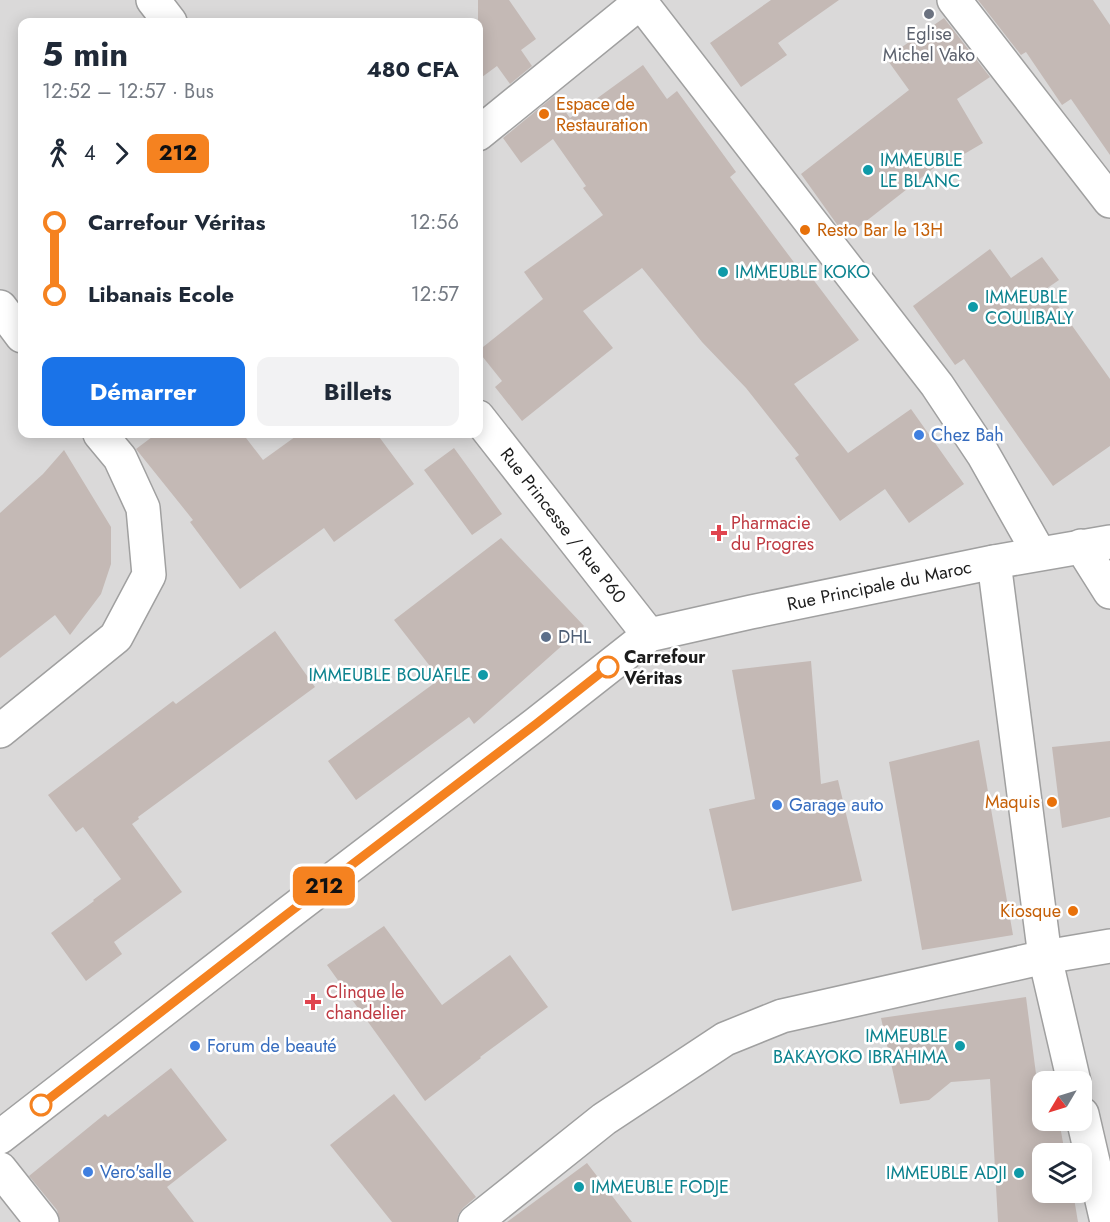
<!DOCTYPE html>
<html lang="fr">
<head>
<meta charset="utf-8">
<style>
	:root { --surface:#fff; --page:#f2f2f3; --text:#1f2937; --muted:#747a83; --accent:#1a73e8 }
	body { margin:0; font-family:Jost,sans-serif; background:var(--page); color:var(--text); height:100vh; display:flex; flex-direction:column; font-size:22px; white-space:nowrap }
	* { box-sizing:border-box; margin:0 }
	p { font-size:20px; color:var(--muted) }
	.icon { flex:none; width:33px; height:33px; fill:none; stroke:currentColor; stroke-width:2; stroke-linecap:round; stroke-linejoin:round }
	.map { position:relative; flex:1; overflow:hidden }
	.details { position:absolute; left:18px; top:18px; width:465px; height:420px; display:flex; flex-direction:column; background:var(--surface); border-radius:12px; box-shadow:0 3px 15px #0003 }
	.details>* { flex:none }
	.badge { padding:0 12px; border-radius:9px; font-size:21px; line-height:39px }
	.needle { width:39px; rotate:232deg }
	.controls { position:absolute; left:1032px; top:1071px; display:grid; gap:12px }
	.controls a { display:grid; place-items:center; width:60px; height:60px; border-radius:12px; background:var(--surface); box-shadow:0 3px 15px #0003; font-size:30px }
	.map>.badge { position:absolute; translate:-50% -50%; box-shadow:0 0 0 3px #fff }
	.legs { display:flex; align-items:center; gap:9px; height:66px; padding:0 24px; font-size:20px }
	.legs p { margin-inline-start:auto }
	.head { display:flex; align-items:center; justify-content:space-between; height:102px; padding:0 24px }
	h1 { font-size:33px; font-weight:700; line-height:45px }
	.action { display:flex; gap:12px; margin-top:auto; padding:12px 24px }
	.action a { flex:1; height:69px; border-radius:12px; background:var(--accent); color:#fff; font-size:24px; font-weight:700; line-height:69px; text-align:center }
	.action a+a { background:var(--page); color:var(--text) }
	ul { padding:0 24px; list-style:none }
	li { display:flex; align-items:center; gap:21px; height:72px; font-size:22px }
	li i { display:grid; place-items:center; width:9px; height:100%; margin:0 8px; background:currentColor }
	li i::after { content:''; width:15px; height:15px; margin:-8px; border:4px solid; border-radius:50%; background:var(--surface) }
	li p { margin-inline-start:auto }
	li:first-child i { background:linear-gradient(#0000 50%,currentColor 0) }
	li:last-child i { background:linear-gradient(currentColor 50%,#0000 0) }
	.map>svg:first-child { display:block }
	.residential { fill:#dad9d9; fill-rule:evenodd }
	.building { fill:#c4b9b5 }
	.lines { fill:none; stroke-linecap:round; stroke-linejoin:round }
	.minor-casing { stroke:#a0a0a0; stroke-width:36 }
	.minor { stroke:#fff; stroke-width:33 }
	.line-1-casing { stroke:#fff; stroke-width:14 }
	.line-1 { stroke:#f58220; stroke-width:9 }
	.worship-dot { fill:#6b7280; stroke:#fff; stroke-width:2 }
	.food-dot { fill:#e8710a; stroke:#fff; stroke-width:2 }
	.culture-dot { fill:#0f9aa8; stroke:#fff; stroke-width:2 }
	.shop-dot { fill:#3f7fe0; stroke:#fff; stroke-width:2 }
	.health-dot { fill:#e0444e; stroke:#fff; stroke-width:2 }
	.service-dot { fill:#5c6f8a; stroke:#fff; stroke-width:2 }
	.stop-1-dot { fill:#fff; stroke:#f58220; stroke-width:3 }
	.labels { text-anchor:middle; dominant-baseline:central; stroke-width:5; stroke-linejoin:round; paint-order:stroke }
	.worship-label { font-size:18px; fill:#5b616d; stroke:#fff }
	.food-label { font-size:18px; fill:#c56008; stroke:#fff; text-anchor:start }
	.culture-label { font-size:18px; fill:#0d838f; stroke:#fff; text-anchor:start }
	.shop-label { font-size:18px; fill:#366cbe; stroke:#fff; text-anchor:start }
	.health-label { font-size:18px; fill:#be3a42; stroke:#fff; text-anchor:start }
	.street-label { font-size:18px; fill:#1c1c1c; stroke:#fff }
	.service-label { font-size:18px; fill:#4e5e75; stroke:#fff; text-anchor:start }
	.stop-label { font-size:18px; font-weight:bold; fill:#1c1c1c; stroke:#fff; text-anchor:start }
</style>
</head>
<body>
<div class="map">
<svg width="1110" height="1222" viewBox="0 0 1110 1222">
	<rect width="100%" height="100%" fill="#ede7e1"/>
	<path class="residential" d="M0 0H1110V1222H0ZM22 22H478V434H22ZM1042 1082H1082V1120H1042ZM1042 1154H1082V1192H1042Z"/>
	<path class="building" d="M478 0H509L536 39 521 50 532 66 510 84 497 66 478 80Z
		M771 0H839L778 43 787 55 741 87 710 43Z
		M978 0H1093L1110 25V155L1071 99 1062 105 1026 52 1021 55Z
		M944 18 990 77 957 99 983 143 947 164 944 160 846 237 801 174 909 90 886 58Z
		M643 65 667 99 677 91 736 172 730 177 802 273 806 270 859 340 794 384 848 453 911 409 964 484 909 523 885 489 840 521 795 458 799 455 746 388 702 342 642 268 583 311 613 348 522 421 495 387 502 381 478 351 543 299 524 272 603 215 583 188 586 186 553 139 521 163 503 138 554 96 570 118Z
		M990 249 1011 278 1042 257 1059 280 1046 289 1110 379V446L1053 486 964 359 955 365 913 306Z
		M156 434H243L263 460 299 434H377L414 484 334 542 324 528 240 589 190 522 193 520 136 449Z
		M454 448 502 514 472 535 424 470Z
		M64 450 111 527V564L101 594 70 635 55 615 0 658V513L43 474Z
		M501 538 584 626 474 724 469 717 356 800 328 761 440 679 394 620Z
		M275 631 315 687 138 817 139 819 132 824 182 892 114 942 122 954 86 981 51 933 94 901 93 900 121 879 83 827 76 832 48 795 173 701 176 704Z
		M811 661 821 784 838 780 862 881 732 911 709 809 755 799 732 670Z
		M979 740 1013 935 922 950 889 762Z
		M1110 741V817L1062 828 1052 747Z
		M384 926 442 1005 510 955 548 1007 480 1057 481 1058 425 1101 327 965Z
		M1026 997 1042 1120H1059L1065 1154H1042V1192H1073L1078 1222H998L990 1079 951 1082 929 1100 900 1104 881 1018Z
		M171 1068 227 1140 167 1187 194 1222H60L57 1210 29 1176 105 1114 108 1117Z
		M394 1094 476 1197 463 1208 458 1215 457 1222H392L330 1145Z
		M587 1163 632 1222H507Z"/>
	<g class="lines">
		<defs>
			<g id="minor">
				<path d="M153 0 170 22"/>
				<path d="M639 0 937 385 983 454 1039 553"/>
				<path d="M954 0 1110 201"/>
				<path d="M478 134 643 0"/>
				<path d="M0 307 22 336"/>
				<path id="s1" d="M478 417 649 635"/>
				<path d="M1081 546 1110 592"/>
				<path d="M994 562 1045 957 1074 1082"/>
				<path d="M0 731 116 637 149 575 143 508 120 458 100 434"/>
				<path d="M1082 1114 1107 1222"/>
				<path id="s2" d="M0 1137 286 915 536 724 649 635 751 612 994 562 1110 542"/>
				<path d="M0 1169 42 1222"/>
				<path d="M475 1222 604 1119 725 1039 782 1016 1045 957 1110 946"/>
			</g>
		</defs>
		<use href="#minor" class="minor-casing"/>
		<use href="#minor" class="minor"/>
	</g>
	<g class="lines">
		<defs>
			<path id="line-1" d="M41 1105 286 915 536 724 608 667"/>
		</defs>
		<use href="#line-1" class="line-1-casing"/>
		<use href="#line-1" class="line-1"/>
	</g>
	<circle class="worship-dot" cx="929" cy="14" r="6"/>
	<g class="food-dot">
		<circle cx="544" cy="114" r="6"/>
		<circle cx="805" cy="230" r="6"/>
		<circle cx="1052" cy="802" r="6"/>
		<circle cx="1073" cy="911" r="6"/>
	</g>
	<g class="culture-dot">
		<circle cx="868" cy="170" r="6"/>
		<circle cx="723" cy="272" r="6"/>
		<circle cx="973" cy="307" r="6"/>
		<circle cx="483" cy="675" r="6"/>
		<circle cx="960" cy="1046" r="6"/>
		<circle cx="1019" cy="1173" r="6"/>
		<circle cx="579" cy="1187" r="6"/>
	</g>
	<g class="shop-dot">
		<circle cx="919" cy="435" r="6"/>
		<circle cx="777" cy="805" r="6"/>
		<circle cx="195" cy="1046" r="6"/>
		<circle cx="88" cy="1172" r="6"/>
	</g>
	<g class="health-dot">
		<path d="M716 524h6v6h6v6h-6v6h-6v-6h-6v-6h6z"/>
		<path d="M310 993h6v6h6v6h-6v6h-6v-6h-6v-6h6z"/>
	</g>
	<circle class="service-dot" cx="546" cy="637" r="6"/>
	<g class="stop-1-dot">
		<circle cx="608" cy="667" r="10"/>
		<circle cx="41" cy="1105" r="10"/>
	</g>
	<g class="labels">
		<g class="worship-label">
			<text x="929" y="34">Eglise<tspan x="929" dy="21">Michel Vako</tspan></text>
		</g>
		<g class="food-label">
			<text x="556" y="104">Espace de<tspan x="556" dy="21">Restauration</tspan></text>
			<text x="817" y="230">Resto Bar le 13H</text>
			<text x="1040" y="802" text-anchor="end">Maquis</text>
			<text x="1061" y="911" text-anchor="end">Kiosque</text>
		</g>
		<g class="culture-label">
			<text x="880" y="160">IMMEUBLE<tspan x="880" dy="21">LE BLANC</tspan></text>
			<text x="735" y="272">IMMEUBLE KOKO</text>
			<text x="985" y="297">IMMEUBLE<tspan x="985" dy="21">COULIBALY</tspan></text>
			<text x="471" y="675" text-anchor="end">IMMEUBLE BOUAFLE</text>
			<text x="948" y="1036" text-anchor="end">IMMEUBLE<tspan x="948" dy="21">BAKAYOKO IBRAHIMA</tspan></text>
			<text x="1007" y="1173" text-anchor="end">IMMEUBLE ADJI</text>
			<text x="591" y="1187">IMMEUBLE FODJE</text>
		</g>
		<g class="shop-label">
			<text x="931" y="435">Chez Bah</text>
			<text x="789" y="805">Garage auto</text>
			<text x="207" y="1046">Forum de beauté</text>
			<text x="100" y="1172">Vero'salle</text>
		</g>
		<g class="health-label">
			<text x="731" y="523">Pharmacie<tspan x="731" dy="21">du Progres</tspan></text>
			<text x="326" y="992">Clinque le<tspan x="326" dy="21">chandelier</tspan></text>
		</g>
		<g class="street-label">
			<text stroke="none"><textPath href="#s1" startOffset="138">Rue Princesse / Rue P60</textPath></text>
			<text stroke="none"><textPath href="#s2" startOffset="1056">Rue Principale du Maroc</textPath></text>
		</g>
		<g class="service-label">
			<text x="558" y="637">DHL</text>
		</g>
		<g class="stop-label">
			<text x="624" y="657">Carrefour<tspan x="624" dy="21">Véritas</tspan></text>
		</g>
	</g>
</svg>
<div class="controls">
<a><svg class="needle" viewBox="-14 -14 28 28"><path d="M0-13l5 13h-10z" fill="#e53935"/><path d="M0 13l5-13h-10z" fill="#747a83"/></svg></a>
<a><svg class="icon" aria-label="layers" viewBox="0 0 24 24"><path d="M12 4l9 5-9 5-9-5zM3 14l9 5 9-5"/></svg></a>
</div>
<b class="badge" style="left:324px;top:886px;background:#f58220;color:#111">212</b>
<section class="details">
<div class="head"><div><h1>5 min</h1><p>12:52 – 12:57 · Bus</p></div><b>480 CFA</b></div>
<div class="legs"><svg class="icon" aria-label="walk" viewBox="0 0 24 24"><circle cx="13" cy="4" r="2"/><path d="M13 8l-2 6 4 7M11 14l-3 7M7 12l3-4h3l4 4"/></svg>4<svg class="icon" aria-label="forward" viewBox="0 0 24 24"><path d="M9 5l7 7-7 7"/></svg><b class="badge" style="background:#f58220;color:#111">212</b></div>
<ul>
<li><i style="color:#f58220"></i><b>Carrefour Véritas</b><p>12:56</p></li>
<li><i style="color:#f58220"></i><b>Libanais Ecole</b><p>12:57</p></li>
</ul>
<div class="action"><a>Démarrer</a><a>Billets</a></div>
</section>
</div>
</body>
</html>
